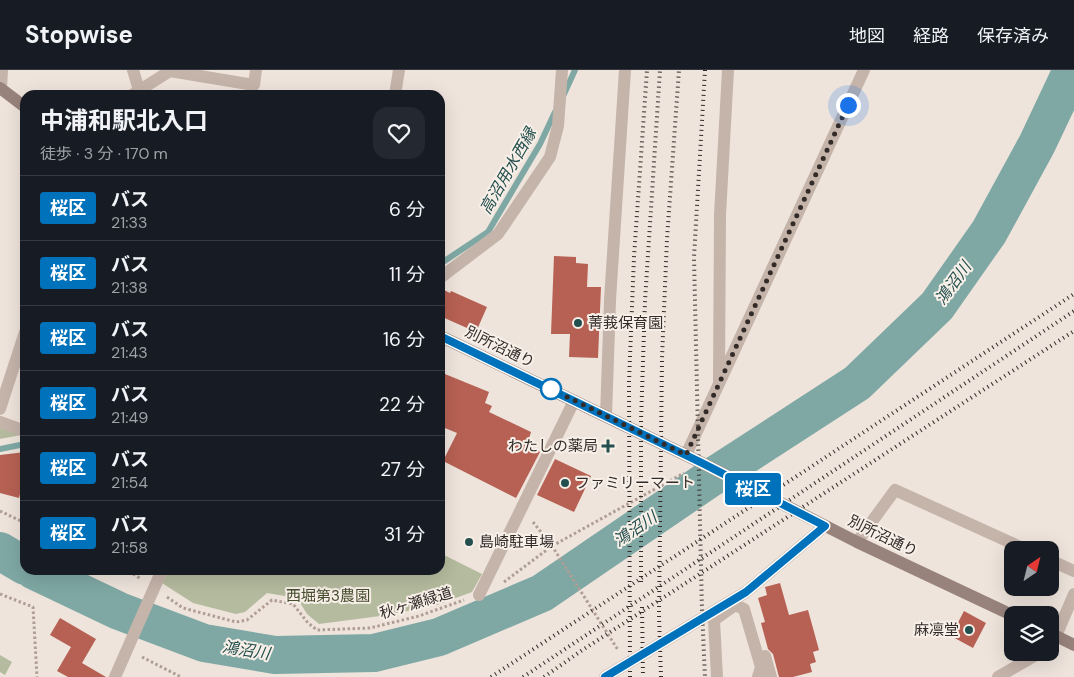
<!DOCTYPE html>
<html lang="ja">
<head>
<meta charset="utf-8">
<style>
	:root { --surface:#171b24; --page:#242831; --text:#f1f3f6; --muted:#9ea1a6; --line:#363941 }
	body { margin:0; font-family:"DM Sans","Noto Sans JP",sans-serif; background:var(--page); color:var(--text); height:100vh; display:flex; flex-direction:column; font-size:19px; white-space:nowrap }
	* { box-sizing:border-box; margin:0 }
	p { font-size:16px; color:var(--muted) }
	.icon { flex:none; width:28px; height:28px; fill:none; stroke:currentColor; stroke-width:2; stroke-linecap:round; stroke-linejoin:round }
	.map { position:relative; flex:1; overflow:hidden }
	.sheet { position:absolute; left:20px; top:20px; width:425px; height:485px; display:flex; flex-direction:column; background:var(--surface); border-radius:15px; box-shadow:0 5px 20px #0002 }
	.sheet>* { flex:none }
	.badge { padding:0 10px; border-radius:4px; font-size:18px; line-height:32px }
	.needle { width:32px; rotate:35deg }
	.fabs { position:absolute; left:1004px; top:471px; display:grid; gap:10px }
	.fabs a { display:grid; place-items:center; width:55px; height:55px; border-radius:10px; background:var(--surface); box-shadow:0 5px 20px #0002; font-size:25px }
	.you { position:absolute; width:25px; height:25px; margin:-12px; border:4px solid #fff; border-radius:50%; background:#1a73e8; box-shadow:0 0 0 8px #1a73e833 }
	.map>.badge { position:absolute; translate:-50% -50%; box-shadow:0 0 0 2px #fff }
	.round { display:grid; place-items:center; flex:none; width:52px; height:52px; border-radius:15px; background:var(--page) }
	.summary { display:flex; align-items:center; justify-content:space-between; height:85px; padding:0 20px }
	h1 { font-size:24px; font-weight:700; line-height:38px }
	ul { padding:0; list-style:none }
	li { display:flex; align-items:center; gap:15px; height:65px; padding:0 20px; border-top:1px solid var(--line) }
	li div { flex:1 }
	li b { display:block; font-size:19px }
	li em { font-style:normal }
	li .badge { min-width:55px; font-weight:700; text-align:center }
	header { display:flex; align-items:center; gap:30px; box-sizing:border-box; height:70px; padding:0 25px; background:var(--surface); border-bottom:1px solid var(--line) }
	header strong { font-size:24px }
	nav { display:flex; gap:28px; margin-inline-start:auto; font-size:18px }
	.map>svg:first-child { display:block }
	.green { fill:#b5bb9e }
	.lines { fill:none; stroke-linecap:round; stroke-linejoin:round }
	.stream { stroke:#7fa8a5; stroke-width:6 }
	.river { stroke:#7fa8a5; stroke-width:38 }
	.building { fill:#b66153 }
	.path { stroke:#b09e94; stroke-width:3; stroke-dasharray:2.5 2.5; stroke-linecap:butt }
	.street { stroke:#c5b4aa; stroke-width:12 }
	.secondary { stroke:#98837c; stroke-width:12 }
	.rail { stroke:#332b28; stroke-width:4; stroke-dasharray:1 4; stroke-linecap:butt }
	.line-casing { stroke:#fff; stroke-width:11 }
	.line { stroke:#0072bc; stroke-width:8 }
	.walk { stroke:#332b28; stroke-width:5; stroke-dasharray:0 9 }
	.poi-dot { fill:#234f4e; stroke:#f7efe8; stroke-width:2 }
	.stop-dot { fill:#fff; stroke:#0072bc; stroke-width:2.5 }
	.labels { text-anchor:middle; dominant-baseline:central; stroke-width:4; stroke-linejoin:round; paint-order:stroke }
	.poi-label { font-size:15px; fill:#332b28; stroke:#f7efe8; text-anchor:start }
	.street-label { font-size:15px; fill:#332b28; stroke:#f7efe8 }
	.park-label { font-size:15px; fill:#464e2f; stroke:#f7efe8 }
	.water-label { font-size:16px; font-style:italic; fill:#234f4e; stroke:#f7efe8 }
</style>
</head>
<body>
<header>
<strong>Stopwise</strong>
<nav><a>地図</a><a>経路</a><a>保存済み</a></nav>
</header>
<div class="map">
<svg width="1074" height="607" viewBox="0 0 1074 607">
	<rect width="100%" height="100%" fill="#eee4dc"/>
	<path class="green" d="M0 357 21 365 0 369Z
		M440 483 482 504 472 522 437 535 388 545 319 554 307 544 297 528 267 523 245 542 236 544 193 533 162 513 169 500H440Z
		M0 585 12 592 5 605 0 602Z"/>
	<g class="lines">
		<path class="stream" d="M564 24 575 0
			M440 194 488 162 540 74 555 42
			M0 379 25 374"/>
		<path class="river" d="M0 481 25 496
			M33 500 119 541 204 573 275 585 374 583 439 567 542 523 709 409 857 313 937 236 989 162 1037 74 1072 0"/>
	</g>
	<path class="building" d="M554 186 576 187V193L588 194 587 217H601L598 288 569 287 570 264H551Z
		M440 218 450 223 451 221 487 237 476 262 440 246Z
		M440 302 489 322 485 333 492 336 489 342 531 362 527 375 540 382 516 428 443 391 457 363 440 356Z
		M25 382V404L19 428 0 423V385Z
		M555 389 591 406 574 442 537 425Z
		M780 513 789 545 808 540 819 580 813 582 816 592 810 594 812 602 793 607H779L773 584 768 579 761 553 765 552 758 528 767 525 765 517Z
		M964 541 986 553 973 578 951 566Z
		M60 548 96 569 82 593 106 607H68L57 601 71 577 50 565Z"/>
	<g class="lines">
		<path class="path" d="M0 441 25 453
			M533 452 552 476 618 580
			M124 500 132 503 141 509
			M504 512 552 476 684 403
			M0 524 33 537 37 607
			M167 527 183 538 236 552 247 550 272 530 293 534 308 553 317 560 370 558 419 546 464 530
			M142 587 181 607"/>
		<path class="street" d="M133 0 139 20
			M1 19 2 0
			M132 25 170 1 254 15 256 0
			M395 25 399 0
			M440 208 498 164 550 87 558 56 562 0
			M719 311 720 145 728 0
			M0 339 25 262
			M606 346 610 230 625 0
			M0 352 25 361
			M686 385 864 0
			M857 472 895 420 1027 480
			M1050 490 1074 501
			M479 525 574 331
			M1050 574 1056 566 1074 524
			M765 586 771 607
			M115 607 162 500
			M605 607 746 522 825 456
			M717 607 714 550 735 535 744 539 761 597 758 607
			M998 607 1041 582"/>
		<path class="secondary" d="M0 18 25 37
			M440 266 702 393 857 472 1012 545
			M1050 563 1074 575"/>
		<path class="rail" d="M705 0 694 187 702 541 705 607
			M641 512V352L645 231 660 0
			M642 537 643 607
			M491 607 1074 224
			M523 607 1074 241
			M544 607 581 581 1074 261
			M630 607 629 312 634 187 647 0
			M661 607 659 545 662 288 667 169 679 0"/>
	</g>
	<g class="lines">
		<defs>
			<path id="line" d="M440 266 702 393 825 456 746 522 605 607"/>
		</defs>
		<use href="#line" class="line-casing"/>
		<use href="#line" class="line"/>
		<path class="walk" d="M551 319 686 385 848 35"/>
	</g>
	<g class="poi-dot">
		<circle cx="578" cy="253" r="5"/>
		<path d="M605.5 368.5h5v5h5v5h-5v5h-5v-5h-5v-5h5z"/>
		<circle cx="565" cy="413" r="5"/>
		<circle cx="469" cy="472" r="5"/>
		<circle cx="969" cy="560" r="5"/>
	</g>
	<circle class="stop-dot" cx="551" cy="319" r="10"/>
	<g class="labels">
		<g class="poi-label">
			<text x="588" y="253">菁莪保育園</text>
			<text x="598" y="376" text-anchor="end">わたしの薬局</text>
			<text x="575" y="413">ファミリーマート</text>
			<text x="479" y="472">島崎駐車場</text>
			<text x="959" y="560" text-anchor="end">麻凛堂</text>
		</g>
		<g class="street-label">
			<text transform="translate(500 277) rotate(26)">別所沼通り</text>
			<text transform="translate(883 466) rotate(26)">別所沼通り</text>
			<text transform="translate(416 533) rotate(-17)">秋ヶ瀬緑道</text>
		</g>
		<g class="park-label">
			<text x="328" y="526">西堀第3農園</text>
		</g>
		<g class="water-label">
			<text transform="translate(508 101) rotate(-60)">高沼用水西縁</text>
			<text transform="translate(953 213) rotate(-54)">鴻沼川</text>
			<text transform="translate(635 459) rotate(-34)">鴻沼川</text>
			<text transform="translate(246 580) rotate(9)">鴻沼川</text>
		</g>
	</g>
</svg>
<div class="fabs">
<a><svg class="needle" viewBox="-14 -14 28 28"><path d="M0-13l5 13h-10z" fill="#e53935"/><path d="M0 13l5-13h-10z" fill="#9ea1a6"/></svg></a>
<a><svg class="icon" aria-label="layers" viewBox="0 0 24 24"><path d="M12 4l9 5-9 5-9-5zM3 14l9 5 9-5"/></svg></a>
</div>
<div class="you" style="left:848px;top:35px"></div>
<b class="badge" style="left:753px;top:419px;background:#0072bc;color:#fff">桜区</b>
<section class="sheet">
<div class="summary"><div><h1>中浦和駅北入口</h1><p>徒歩 · 3 分 · 170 m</p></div><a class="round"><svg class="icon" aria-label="heart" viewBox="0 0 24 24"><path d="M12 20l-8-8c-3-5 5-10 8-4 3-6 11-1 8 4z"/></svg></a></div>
<ul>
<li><span class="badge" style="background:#0072bc;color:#fff">桜区</span><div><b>バス</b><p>21:33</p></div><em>6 分</em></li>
<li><span class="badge" style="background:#0072bc;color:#fff">桜区</span><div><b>バス</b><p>21:38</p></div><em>11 分</em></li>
<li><span class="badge" style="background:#0072bc;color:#fff">桜区</span><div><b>バス</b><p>21:43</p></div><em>16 分</em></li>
<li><span class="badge" style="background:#0072bc;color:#fff">桜区</span><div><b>バス</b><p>21:49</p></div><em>22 分</em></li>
<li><span class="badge" style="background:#0072bc;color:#fff">桜区</span><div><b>バス</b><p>21:54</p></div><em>27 分</em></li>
<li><span class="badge" style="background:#0072bc;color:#fff">桜区</span><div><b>バス</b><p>21:58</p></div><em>31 分</em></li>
</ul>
</section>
</div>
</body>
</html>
